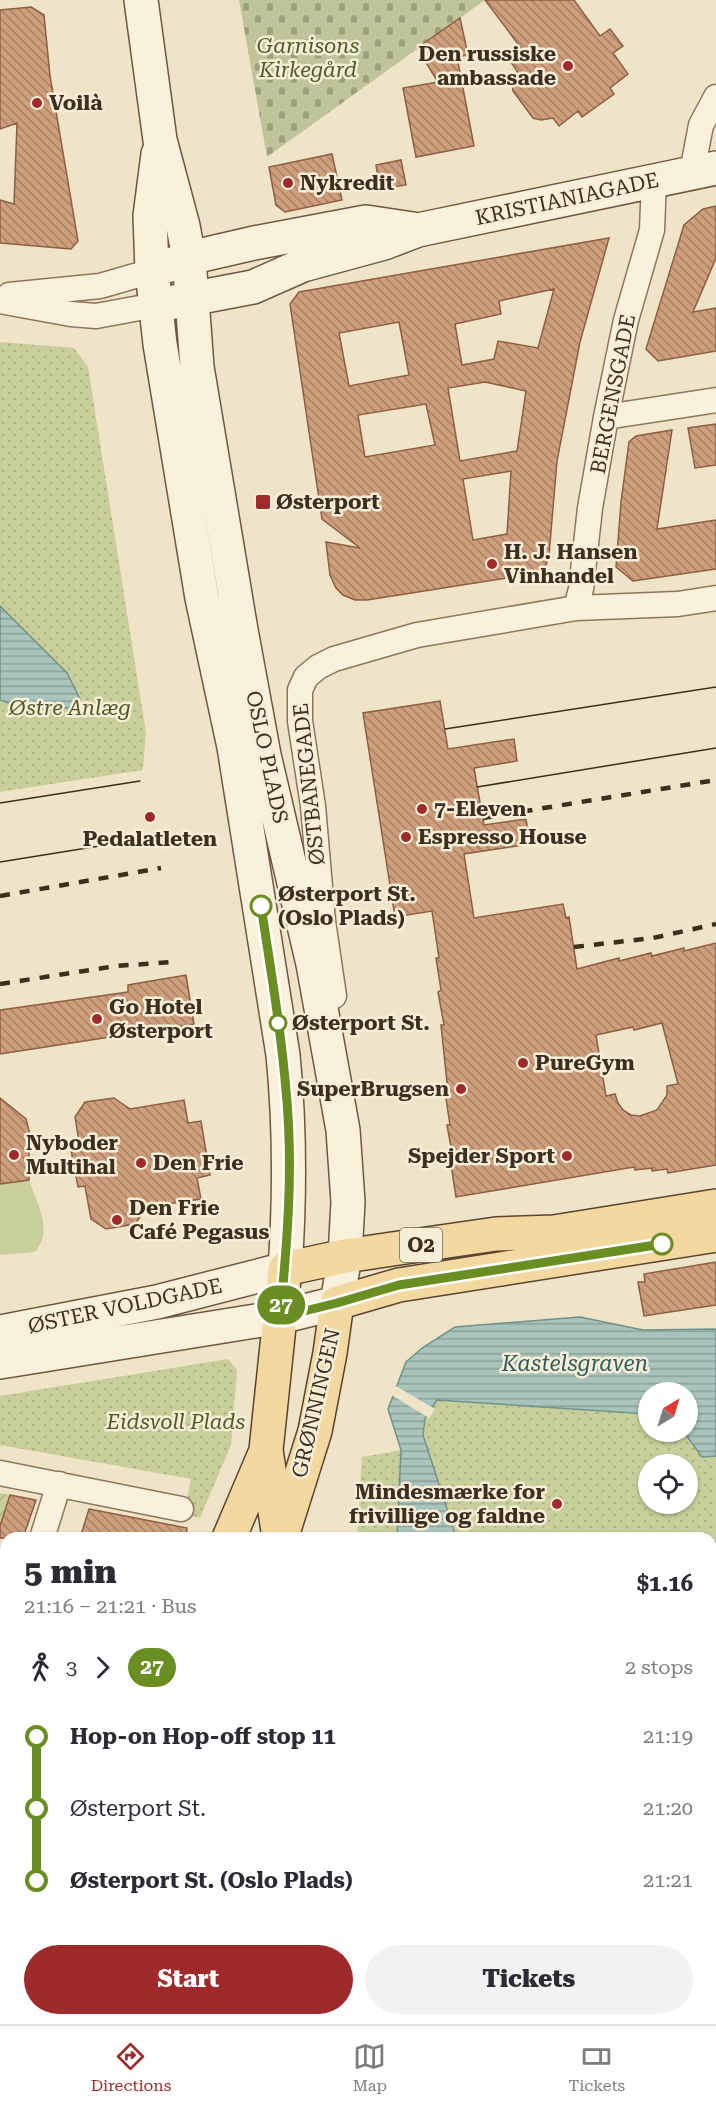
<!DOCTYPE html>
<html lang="en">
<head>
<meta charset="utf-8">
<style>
	:root { --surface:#fff; --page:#f2f2f3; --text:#2b2b33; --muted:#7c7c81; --line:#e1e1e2; --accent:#9e2a2b }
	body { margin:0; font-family:"Roboto Serif",serif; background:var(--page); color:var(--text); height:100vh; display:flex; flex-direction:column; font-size:22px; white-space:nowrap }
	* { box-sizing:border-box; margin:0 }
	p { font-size:20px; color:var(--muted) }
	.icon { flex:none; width:33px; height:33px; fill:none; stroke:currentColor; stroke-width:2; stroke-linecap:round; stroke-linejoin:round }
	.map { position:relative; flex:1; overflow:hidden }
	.sheet { position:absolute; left:0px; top:1532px; width:717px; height:494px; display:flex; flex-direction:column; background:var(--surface); border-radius:18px 18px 0 0; box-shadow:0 2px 4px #0004 }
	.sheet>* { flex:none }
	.badge { padding:0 12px; border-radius:20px; font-size:21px; line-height:39px }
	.needle { width:39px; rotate:38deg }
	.fabs { position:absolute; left:638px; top:1382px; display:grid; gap:12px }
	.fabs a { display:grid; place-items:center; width:60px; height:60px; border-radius:50%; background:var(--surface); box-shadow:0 2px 4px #0004; font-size:30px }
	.map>.badge { position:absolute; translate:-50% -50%; box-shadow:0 0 0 3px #fff }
	.legs { display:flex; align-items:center; gap:9px; height:66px; padding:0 24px; font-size:20px }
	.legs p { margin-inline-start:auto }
	.overview { display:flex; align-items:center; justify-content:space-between; height:102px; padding:0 24px }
	h1 { font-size:33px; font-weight:800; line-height:45px }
	.cta { display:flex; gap:12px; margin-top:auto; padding:12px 24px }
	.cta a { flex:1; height:69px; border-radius:36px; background:var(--accent); color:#fff; font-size:24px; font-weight:800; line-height:69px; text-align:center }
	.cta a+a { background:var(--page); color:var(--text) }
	ul { padding:0 24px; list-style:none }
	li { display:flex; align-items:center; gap:21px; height:72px; font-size:22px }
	li i { display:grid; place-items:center; width:9px; height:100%; margin:0 8px; background:currentColor }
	li i::after { content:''; width:15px; height:15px; margin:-8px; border:4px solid; border-radius:50%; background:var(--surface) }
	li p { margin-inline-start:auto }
	li:first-child i { background:linear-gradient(#0000 50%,currentColor 0) }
	li:last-child i { background:linear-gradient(currentColor 50%,#0000 0) }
	.tabs { display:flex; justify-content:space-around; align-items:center; height:84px; border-top:2px solid var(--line); background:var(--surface); font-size:16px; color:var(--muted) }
	.tabs a { display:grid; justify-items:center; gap:3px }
	.tabs .on { color:var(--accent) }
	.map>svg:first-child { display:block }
	.grass { fill:#c9cf9b }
	.cemetery { fill:url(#cemetery-stones) }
	.park { fill:url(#park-dots); fill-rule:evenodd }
	.garden { fill:url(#garden-furrows) }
	.water { fill:url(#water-rules); stroke:#6f938a; stroke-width:1.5 }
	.pier { fill:#f0e4c8 }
	.building { fill:url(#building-back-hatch); stroke:#8d5f41; stroke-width:1.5; fill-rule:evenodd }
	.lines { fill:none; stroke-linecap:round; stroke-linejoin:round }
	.street-casing { stroke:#8d765c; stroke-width:27 }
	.secondary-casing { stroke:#6f573f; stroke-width:36 }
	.primary-casing { stroke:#5b4430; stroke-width:36 }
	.street { stroke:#faf1dc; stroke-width:24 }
	.secondary { stroke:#faf1dc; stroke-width:33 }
	.primary { stroke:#f3d9a0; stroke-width:33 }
	.tram { stroke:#3d2e20; stroke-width:1.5 }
	.rail { stroke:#3d2e20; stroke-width:4.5; stroke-dasharray:10 10; stroke-linecap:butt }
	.line-1-casing { stroke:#fff; stroke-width:14 }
	.line-1 { stroke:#6b8e23; stroke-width:9 }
	.poi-dot { fill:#9e2a2b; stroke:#f7eed8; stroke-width:2 }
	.stop-1-dot { fill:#fff; stroke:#6b8e23; stroke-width:3 }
	.labels { text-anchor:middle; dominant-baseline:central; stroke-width:5; stroke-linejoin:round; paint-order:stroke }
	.shield { fill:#f7eed8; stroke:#756857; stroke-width:1.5 }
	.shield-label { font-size:20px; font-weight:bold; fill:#3d2e20 }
	.park-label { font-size:21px; font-style:italic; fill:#4d5a26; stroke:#f7eed8 }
	.poi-label { font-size:21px; font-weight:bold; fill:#3d2e20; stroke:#f7eed8; text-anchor:start }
	.street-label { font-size:21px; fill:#3d2e20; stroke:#f7eed8 }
	.stop-label { font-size:21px; font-weight:bold; fill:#3d2e20; stroke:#f7eed8; text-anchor:start }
	.water-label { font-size:22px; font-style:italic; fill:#2f5d5a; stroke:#f7eed8 }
</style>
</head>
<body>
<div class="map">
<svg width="716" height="2024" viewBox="0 0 716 2024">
	<defs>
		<pattern id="cemetery-stones" width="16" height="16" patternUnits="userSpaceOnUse" patternTransform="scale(1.5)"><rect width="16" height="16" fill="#bfc49a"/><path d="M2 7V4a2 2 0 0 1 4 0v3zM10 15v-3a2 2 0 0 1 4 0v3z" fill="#9ca07d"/></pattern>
		<pattern id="park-dots" width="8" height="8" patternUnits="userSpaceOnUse" patternTransform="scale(1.5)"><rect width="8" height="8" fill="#c9cf9b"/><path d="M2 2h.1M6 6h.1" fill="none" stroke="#aeb285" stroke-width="1.8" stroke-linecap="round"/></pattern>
		<pattern id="garden-furrows" width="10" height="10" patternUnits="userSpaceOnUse" patternTransform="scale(1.5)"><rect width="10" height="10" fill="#c9cf9b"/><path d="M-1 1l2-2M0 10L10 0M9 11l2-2" fill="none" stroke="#aeb285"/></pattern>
		<pattern id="water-rules" width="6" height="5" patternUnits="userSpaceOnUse" patternTransform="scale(1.5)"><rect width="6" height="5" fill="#a9c4bc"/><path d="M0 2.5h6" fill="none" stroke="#8ba098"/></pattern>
		<pattern id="building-back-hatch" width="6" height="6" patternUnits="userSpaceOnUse" patternTransform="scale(1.5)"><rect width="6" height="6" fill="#cf9f7d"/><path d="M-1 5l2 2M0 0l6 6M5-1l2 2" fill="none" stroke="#a98266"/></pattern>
	</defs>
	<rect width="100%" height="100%" fill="#f0e4c8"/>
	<path class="grass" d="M29 1180C37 1204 54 1230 35 1252L0 1255V1184Z"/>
	<path class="cemetery" d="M239 0H485L267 157Z"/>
	<path class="park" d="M0 342 74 348 88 367 146 733 143 770 0 792Z
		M228 1359 237 1370 231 1445 200 1518 184 1515 191 1479 0 1445V1396Z
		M437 1400 648 1414V1431H683L702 1456H716V1542L711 1545V1538L456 1537 423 1435 425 1418ZM648 1464H687V1503H648Z
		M401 1450 397 1537 357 1538 362 1457Z
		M329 2019H491L484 2024H329Z
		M632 2019H702L703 2024H633Z"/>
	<path class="garden" d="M0 1493 10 1495 0 1526Z
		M6 1846V1955L0 1969V1864Z"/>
	<path class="water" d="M0 606 67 673 80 699 71 707 36 713 0 700Z
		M580 1317 643 1330 716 1329V1456L702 1457 683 1431H687V1392H648V1414L437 1400 425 1418 423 1435 456 1537H397L401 1450 388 1409 406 1362 422 1348 455 1327Z
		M716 1542V2024H703L702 2019H711V1545Z
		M491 2019H632L633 2024H484Z"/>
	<path class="pier" d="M394 1385 435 1409 429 1418 390 1394Z"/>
	<path class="building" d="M485 0H574L600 36 610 29 623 46 613 53 628 74 610 88 614 94 582 117 578 111 559 126 553 118 541 120 533 118 513 91 512 85 517 71 508 58 521 48Z
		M31 7 44 15 50 76 78 241 71 249 0 243V200L14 204 17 123 0 129V10Z
		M460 18 468 55 457 57 474 146 416 157 403 88 438 82 417 48Z
		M332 154 342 200 285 212 276 205 269 167Z
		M401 160 406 185 380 189 376 165Z
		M716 206V258L693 312 716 308V351L658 361 646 349 684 225 703 209Z
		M609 238 580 342 557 461 549 555 546 565 533 574 367 600H355L343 595 336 588 330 575 326 542 360 548 322 519 290 304 299 292ZM554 289 538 348 498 341 494 359 462 365 455 324 501 314 499 301ZM399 322 409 375 349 386 339 333ZM485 382 526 391 517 451 460 461 448 388ZM426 404 435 445 365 457 358 415ZM511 471 507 534 473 540 463 479Z
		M716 424V465L695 468 688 428Z
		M672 430 657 529 716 520V569L633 581 616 567 621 502 629 442 636 436Z
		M440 701 448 749 514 739 517 761 474 768 484 825 526 819 530 844 464 854 474 918 563 904 566 918 569 917 577 969 619 958V961L651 953 652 956 684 948V951L716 943V1165L668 1173 667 1169 652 1171V1168L635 1170 634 1167 456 1197 450 1158H453L447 1125H450L445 1092H448L441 1025H444L438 992 441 990 436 958H439L432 911 395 917 363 713ZM662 1023 678 1084 667 1086V1095L657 1110 640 1116 631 1115 623 1110 618 1103 615 1094 606 1096 596 1035 633 1027 634 1030Z
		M186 975 194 1024 0 1054V1010L128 992V985Z
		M0 1098 26 1119 29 1131V1180L0 1184Z
		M114 1098 130 1109 184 1100 188 1123 201 1121 210 1175 197 1178 201 1199 147 1207 135 1224 106 1229 91 1219 85 1186 78 1187 71 1150 80 1148 75 1117 85 1102Z
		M716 1262V1305L644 1316 638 1282H645L644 1274Z
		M10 1495 36 1500 23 1538H0V1526Z
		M89 1509 187 1528 186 1538H80Z"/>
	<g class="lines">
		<defs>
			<path id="street" d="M692 172 701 125 716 97
				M9 295 100 286 152 271
				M0 301 71 314 96 316 156 305
				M606 417 716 400
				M576 608 581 589 590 508 606 417 626 320 652 230 654 180
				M334 996 323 921 313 806 300 721V690L306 677 318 667 334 659 417 635 576 608 678 604 716 598
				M0 1473 181 1509
				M42 1538 59 1484"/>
			<path id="secondary" d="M167 266 189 258 254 243 366 222 413 229
				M169 303 253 287 303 265 384 243 418 230 716 168
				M0 1332 157 1302 285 1269C290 1197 290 1126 283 1055L234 747 202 598 160 344 152 271 150 216 158 154
				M0 1362 280 1317 337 1303 345 1256 348 1202 343 1130 313 964 264 755 241 630 197 367 189 258 183 226 160 140 141 0"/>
			<path id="primary" d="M282 1536 315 1431 330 1353 337 1303 399 1285 716 1235
				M229 1538 266 1451
				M279 1538 266 1450 285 1269 345 1256 399 1248 496 1234 554 1232 716 1206
				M31 2024 33 2019
				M255 2024V2019"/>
		</defs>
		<use href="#street" class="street-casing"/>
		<use href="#secondary" class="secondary-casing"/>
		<use href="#primary" class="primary-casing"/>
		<use href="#street" class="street"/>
		<use href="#secondary" class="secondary"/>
		<use href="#primary" class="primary"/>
		<path class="tram" d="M445 729 716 687
			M477 787 716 748
			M0 803 140 781
			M0 862 143 839"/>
		<path class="rail" d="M483 818 716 780
			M0 896 161 868
			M574 947 653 938 716 924
			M0 984 116 966 173 962"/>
	</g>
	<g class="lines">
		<defs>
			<path id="line-1" d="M261 906C271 971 282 1036 287 1102 293 1174 287 1245 280 1317L337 1303 399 1285 662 1244"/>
		</defs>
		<use href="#line-1" class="line-1-casing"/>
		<use href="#line-1" class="line-1"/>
	</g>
	<g class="poi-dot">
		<circle cx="568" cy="66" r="6"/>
		<circle cx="37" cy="103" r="6"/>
		<circle cx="288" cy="183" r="6"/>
		<rect x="255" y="494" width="16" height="16" rx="3"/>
		<circle cx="492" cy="564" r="6"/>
		<circle cx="422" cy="809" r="6"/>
		<circle cx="150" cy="817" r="6"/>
		<circle cx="406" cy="837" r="6"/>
		<circle cx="97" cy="1019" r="6"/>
		<circle cx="523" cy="1063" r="6"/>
		<circle cx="461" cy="1089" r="6"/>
		<circle cx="14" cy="1155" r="6"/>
		<circle cx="567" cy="1156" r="6"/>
		<circle cx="141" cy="1163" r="6"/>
		<circle cx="117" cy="1220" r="6"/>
		<circle cx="557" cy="1504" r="6"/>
	</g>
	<g class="stop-1-dot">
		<circle cx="261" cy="906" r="10"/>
		<circle cx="278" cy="1023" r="8"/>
		<circle cx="662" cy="1244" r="10"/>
	</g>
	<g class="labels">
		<rect class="shield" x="400" y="1228" width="42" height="34" rx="4.5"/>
		<g class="shield-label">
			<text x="421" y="1245">O2</text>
		</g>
		<g class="park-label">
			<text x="308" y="46">Garnisons<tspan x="308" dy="24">Kirkegård</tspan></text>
			<text x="70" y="708">Østre Anlæg</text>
			<text x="176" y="1422">Eidsvoll Plads</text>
		</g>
		<g class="poi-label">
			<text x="556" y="54" text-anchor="end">Den russiske<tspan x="556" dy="24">ambassade</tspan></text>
			<text x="49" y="103">Voilà</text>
			<text x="300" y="183">Nykredit</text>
			<text x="276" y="502">Østerport</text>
			<text x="504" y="552">H. J. Hansen<tspan x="504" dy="24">Vinhandel</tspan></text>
			<text x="434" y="809">7-Eleven</text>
			<text x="418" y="837">Espresso House</text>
			<text x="150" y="839" text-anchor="middle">Pedalatleten</text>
			<text x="109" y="1007">Go Hotel<tspan x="109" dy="24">Østerport</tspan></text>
			<text x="535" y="1063">PureGym</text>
			<text x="449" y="1089" text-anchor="end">SuperBrugsen</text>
			<text x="26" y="1143">Nyboder<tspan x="26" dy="24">Multihal</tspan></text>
			<text x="555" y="1156" text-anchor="end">Spejder Sport</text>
			<text x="153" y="1163">Den Frie</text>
			<text x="129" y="1208">Den Frie<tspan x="129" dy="24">Café Pegasus</tspan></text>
			<text x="545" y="1492" text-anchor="end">Mindesmærke for<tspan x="545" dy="24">frivillige og faldne</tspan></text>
		</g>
		<g class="street-label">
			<text transform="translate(567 199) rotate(-12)">KRISTIANIAGADE</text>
			<text transform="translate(613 394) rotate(-79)">BERGENSGADE</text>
			<text transform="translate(267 757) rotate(78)">OSLO PLADS</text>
			<text transform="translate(309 784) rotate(-96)">ØSTBANEGADE</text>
			<text transform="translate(125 1306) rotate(-12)">ØSTER VOLDGADE</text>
			<text transform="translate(316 1403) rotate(-77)">GRØNNINGEN</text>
		</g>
		<g class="stop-label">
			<text x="278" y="894">Østerport St.<tspan x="278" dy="24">(Oslo Plads)</tspan></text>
			<text x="292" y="1023">Østerport St.</text>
		</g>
		<g class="water-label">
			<text x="575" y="1363">Kastelsgraven</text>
		</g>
	</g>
</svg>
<div class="fabs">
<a><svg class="needle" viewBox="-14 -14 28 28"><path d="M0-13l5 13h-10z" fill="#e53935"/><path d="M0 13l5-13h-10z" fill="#7c7c81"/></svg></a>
<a><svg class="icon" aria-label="locate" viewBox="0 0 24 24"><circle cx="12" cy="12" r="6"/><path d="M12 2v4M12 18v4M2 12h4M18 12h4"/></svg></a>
</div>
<b class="badge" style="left:281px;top:1305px;background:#6b8e23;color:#fff">27</b>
<section class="sheet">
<div class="overview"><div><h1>5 min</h1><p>21:16 – 21:21 · Bus</p></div><b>$1.16</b></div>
<div class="legs"><svg class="icon" aria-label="walk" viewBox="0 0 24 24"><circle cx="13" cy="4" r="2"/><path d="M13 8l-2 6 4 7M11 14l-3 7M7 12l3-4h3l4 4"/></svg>3<svg class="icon" aria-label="forward" viewBox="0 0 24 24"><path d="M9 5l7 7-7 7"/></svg><b class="badge" style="background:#6b8e23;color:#fff">27</b><p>2 stops</p></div>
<ul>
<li><i style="color:#6b8e23"></i><b>Hop-on Hop-off stop 11</b><p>21:19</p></li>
<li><i style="color:#6b8e23"></i><span>Østerport St.</span><p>21:20</p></li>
<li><i style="color:#6b8e23"></i><b>Østerport St. (Oslo Plads)</b><p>21:21</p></li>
</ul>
<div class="cta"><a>Start</a><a>Tickets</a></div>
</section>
</div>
<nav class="tabs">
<a class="on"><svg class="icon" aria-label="directions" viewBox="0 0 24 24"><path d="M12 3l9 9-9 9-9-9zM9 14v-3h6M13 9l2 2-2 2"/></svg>Directions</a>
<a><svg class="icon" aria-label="map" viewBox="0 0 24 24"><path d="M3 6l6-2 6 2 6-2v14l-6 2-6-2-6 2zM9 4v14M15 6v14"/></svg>Map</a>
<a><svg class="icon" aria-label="tickets" viewBox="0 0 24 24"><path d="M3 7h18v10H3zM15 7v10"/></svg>Tickets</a>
</nav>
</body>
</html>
